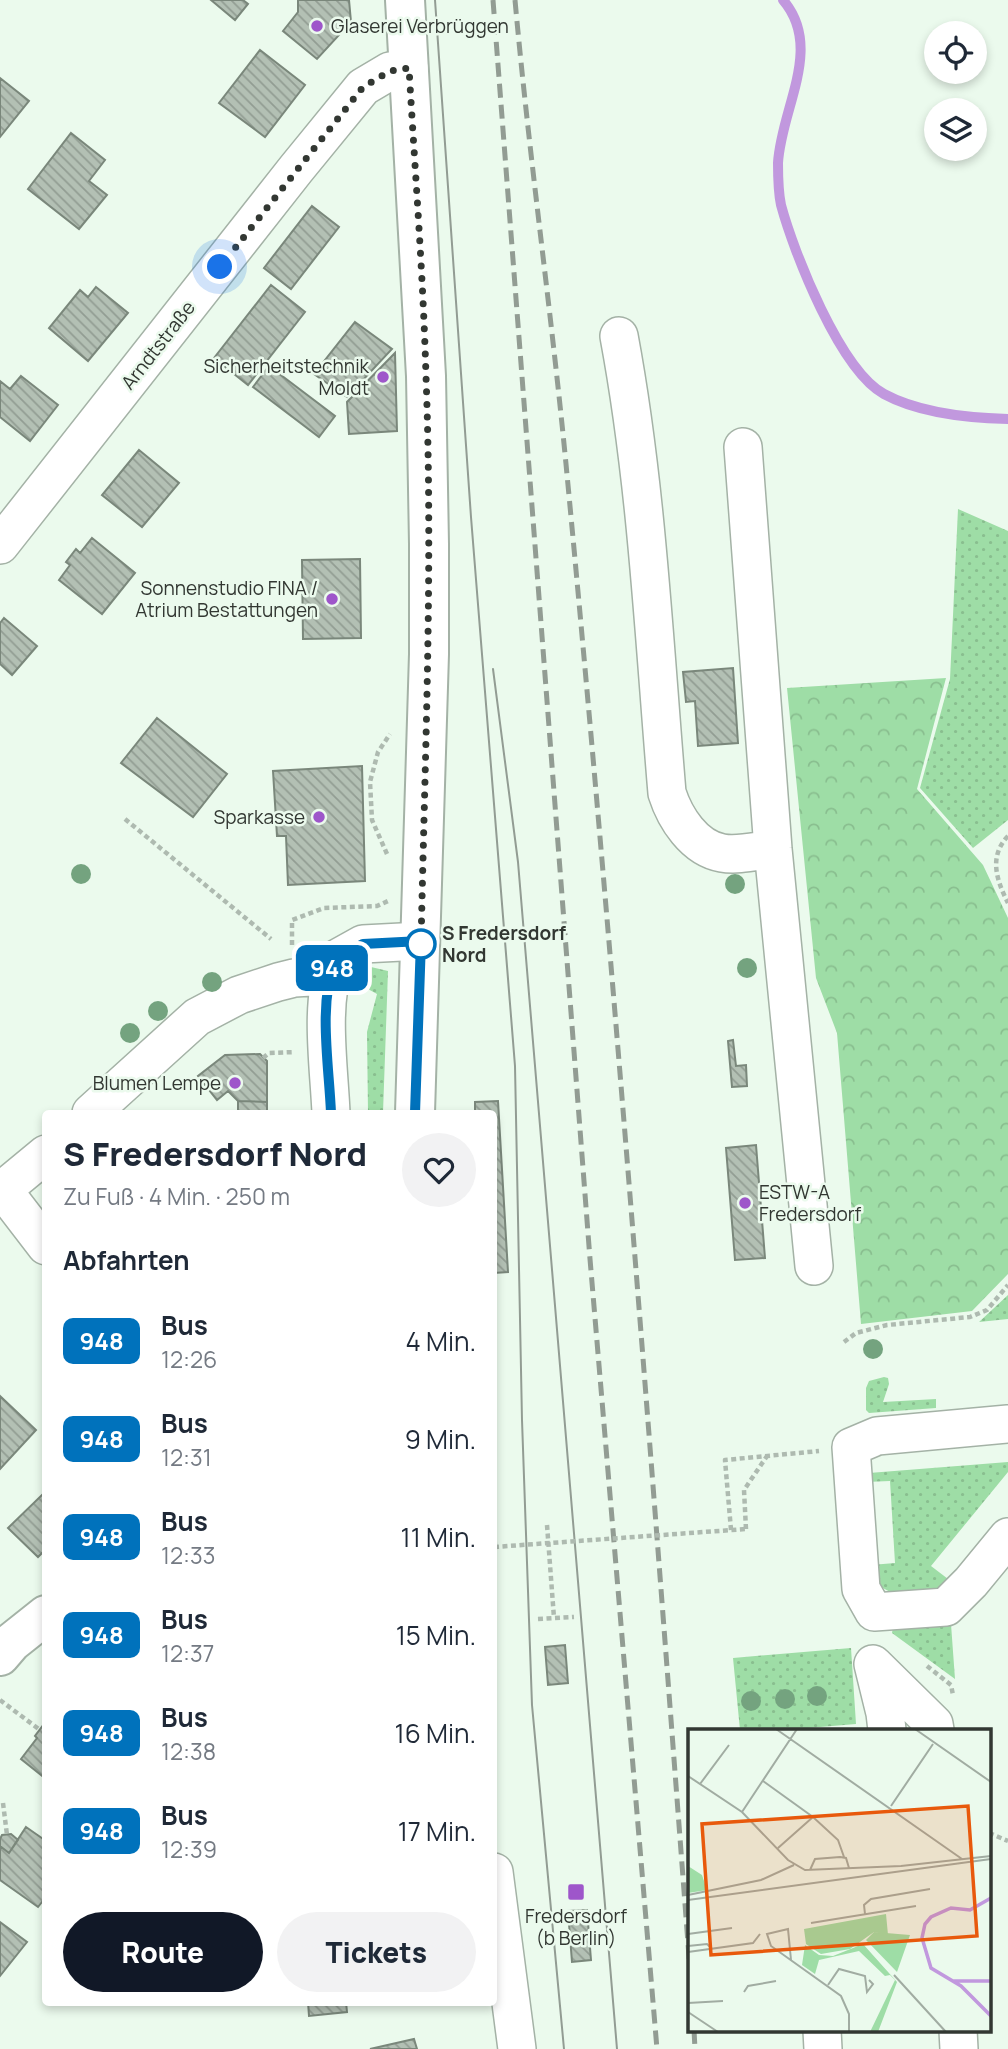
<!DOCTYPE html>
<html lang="de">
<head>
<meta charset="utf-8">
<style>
	:root { --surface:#fff; --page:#f2f2f3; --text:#1f2937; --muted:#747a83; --accent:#111827 }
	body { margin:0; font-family:Manrope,sans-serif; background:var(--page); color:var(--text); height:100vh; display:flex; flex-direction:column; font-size:26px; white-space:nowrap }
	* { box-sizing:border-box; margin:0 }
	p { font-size:23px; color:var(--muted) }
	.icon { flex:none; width:38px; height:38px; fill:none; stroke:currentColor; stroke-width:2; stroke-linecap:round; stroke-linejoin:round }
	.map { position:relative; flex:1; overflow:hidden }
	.panel { position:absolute; left:42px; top:1110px; width:455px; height:896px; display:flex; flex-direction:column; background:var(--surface); border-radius:7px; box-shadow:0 4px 10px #0003 }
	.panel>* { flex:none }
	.badge { padding:0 14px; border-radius:10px; font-size:24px; line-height:46px }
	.tools { position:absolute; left:924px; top:21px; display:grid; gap:14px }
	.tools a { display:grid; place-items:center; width:63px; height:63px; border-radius:50%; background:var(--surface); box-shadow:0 4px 10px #0003; font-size:35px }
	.you { position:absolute; width:35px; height:35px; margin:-18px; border:5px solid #fff; border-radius:50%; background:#1a73e8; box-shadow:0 0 0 10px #1a73e833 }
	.map>.badge { position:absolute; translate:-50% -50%; box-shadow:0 0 0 4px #fff }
	h2 { padding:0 21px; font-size:26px; line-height:63px }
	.round { display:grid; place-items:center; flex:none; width:74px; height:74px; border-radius:37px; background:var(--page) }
	.head { display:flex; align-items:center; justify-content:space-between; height:119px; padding:0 21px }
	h1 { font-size:33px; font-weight:800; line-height:52px }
	.primary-button { display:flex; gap:14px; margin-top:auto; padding:14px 21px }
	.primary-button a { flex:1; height:80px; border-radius:42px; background:var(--accent); color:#fff; font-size:28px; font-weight:800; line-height:80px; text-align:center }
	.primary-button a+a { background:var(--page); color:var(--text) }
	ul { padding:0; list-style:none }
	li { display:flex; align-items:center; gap:21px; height:98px; padding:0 21px }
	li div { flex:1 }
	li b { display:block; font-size:26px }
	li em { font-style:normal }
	li .badge { min-width:77px; font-weight:700; text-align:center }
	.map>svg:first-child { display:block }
	.grass { fill:url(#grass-dots) }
	.forest { fill:url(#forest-crowns) }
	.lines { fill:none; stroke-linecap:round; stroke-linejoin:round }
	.stream { stroke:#c198de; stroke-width:10 }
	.building { fill:url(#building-back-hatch); stroke:#7a877b; stroke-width:2 }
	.minor-casing { stroke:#a4b2a6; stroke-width:40 }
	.major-casing { stroke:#a4b2a6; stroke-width:42 }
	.path { stroke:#aebab0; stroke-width:4.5; stroke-dasharray:5 3.5; stroke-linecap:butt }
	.minor { stroke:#fff; stroke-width:37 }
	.major { stroke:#fff; stroke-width:38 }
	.tram { stroke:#929c93; stroke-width:2 }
	.rail { stroke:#929c93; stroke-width:5; stroke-dasharray:14 7; stroke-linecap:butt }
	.path-bridge { stroke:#aebab0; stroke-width:4.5; stroke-dasharray:5 3.5; stroke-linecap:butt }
	.tree { fill:#74a37f }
	.line-casing { stroke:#fff; stroke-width:16 }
	.line { stroke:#0072bc; stroke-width:10 }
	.walk { stroke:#323732; stroke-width:7; stroke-dasharray:0 12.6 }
	.poi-dot { fill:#9e56ca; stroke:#ebfaed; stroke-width:2.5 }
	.stop-dot { fill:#fff; stroke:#0072bc; stroke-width:3.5 }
	.labels { text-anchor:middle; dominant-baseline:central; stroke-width:5; stroke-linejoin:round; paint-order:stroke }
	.poi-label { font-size:19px; fill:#323732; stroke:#ebfaed; text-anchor:end }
	.street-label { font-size:19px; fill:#323732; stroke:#ebfaed }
	.stop-label { font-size:19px; font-weight:bold; fill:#323732; stroke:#ebfaed; text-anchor:start }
	.inset-river { fill:none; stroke:#c198de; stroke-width:3.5 }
	.inset-road { fill:none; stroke:#a1aca2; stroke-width:2 }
	.view { fill:#e8590c; fill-opacity:0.15; stroke:#e8590c; stroke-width:3.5 }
	.inset-edge { fill:none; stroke:#323732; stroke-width:3.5 }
</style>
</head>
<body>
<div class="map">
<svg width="1008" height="2049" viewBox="0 0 1008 2049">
	<defs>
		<pattern id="grass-dots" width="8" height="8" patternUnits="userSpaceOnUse" patternTransform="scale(1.75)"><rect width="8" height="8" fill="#9edda6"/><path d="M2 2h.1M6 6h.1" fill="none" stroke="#89be8f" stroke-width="1.8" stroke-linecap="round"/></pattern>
		<pattern id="forest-crowns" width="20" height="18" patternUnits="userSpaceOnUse" patternTransform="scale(1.75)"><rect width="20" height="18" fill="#9edda6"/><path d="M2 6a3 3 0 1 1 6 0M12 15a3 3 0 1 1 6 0" fill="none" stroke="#89be8f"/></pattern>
		<pattern id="building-back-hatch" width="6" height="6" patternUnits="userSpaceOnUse" patternTransform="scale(1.75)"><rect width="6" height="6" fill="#b3c0b4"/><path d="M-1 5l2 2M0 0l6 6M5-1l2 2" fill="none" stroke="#929d93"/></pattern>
	</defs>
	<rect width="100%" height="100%" fill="#ebfaed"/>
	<path class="grass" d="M958 509 1008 531V820L973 848 920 788 950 679Z
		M371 967 388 971 383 1113H368L367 1032 377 994 357 983 364 969Z
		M1008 1295V1319L979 1322Z
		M884 1377 888 1378 889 1384 883 1402 936 1399V1408L869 1413 866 1410V1388L869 1381Z
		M1008 1462V1472L931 1566 952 1582 942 1591 892 1593 881 1587 874 1578 871 1565 895 1563 890 1481 866 1482 869 1473Z
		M951 1624 955 1679 892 1633 893 1627Z
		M851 1648 856 1724 784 1730H740L733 1658Z"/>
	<path class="forest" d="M946 678 917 789 983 865 1008 918V1274L972 1311 861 1324 837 1033 816 978 787 688Z"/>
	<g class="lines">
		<path class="stream" d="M783 0C824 48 781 108 778 163 778 177 778 191 781 205 794 253 840 370 884 394 919 413 968 418 1008 419"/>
	</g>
	<path class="building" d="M211 0H243L248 4 235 20Z
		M298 0H349L351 22 317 59 283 31 298 12Z
		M260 50 305 85 265 137 219 103Z
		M0 78 29 101 0 137Z
		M71 133 105 160 89 181 107 195 79 229 28 189Z
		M312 206 339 227 291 289 264 268Z
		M271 285 305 312 248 385 214 358Z
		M96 287 128 313 88 361 49 328 80 290 88 297Z
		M355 322 392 349 347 397 314 374Z
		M395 353 397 431 349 434 347 402Z
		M269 366 335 416 319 437 253 387Z
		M21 376 58 405 30 441 0 417V381L10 389Z
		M139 450 179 483 142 527 102 495Z
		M92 538 135 573 102 614 59 580 70 565 66 562 76 549 80 553Z
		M360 559 361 638 303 639 302 560Z
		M4 618 37 646 12 675 0 664V623Z
		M733 668 738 743 698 746 695 701 686 702 683 672Z
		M157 718 227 774 193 817 121 763Z
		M362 766 365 881 288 885 286 836H277L273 771Z
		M733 1040 736 1066 746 1065 747 1086 732 1087 728 1041Z
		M260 1054 267 1061V1102L238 1101 228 1091 217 1100 198 1076 225 1055Z
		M238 1101 267 1102V1113H238Z
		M498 1101 508 1272 494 1273V1113H475V1102Z
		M756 1145 765 1258 735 1260 726 1148Z
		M0 1396 36 1430 0 1469Z
		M46 1491V1549L38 1557 8 1528Z
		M565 1645 568 1683 548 1685 545 1647Z
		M44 1724 46 1725V1779L21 1759 37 1738 35 1736Z
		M26 1827 46 1841V1897L38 1907 0 1880V1846L9 1853Z
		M11 1834 18 1840 9 1853 0 1846V1839L2 1835Z
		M587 1910 591 1960 572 1962 568 1911Z
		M0 1922 27 1942 0 1976Z
		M308 2002H346L347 2012 309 2016Z
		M414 2039 417 2049H370Z"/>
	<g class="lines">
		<defs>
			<path id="minor" d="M619 336C647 486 654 640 667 793 675 818 694 848 722 853 738 856 756 851 773 849
				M743 447 773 849 814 1266
				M0 545 296 169 363 87 390 71 409 68
				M91 1113 197 1017 239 995 278 982 294 978 329 976
				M331 1113C329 1065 319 1004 336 959L363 944 421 941
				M3 1190 46 1246
				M0 1192 46 1154
				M1008 1424 877 1436 851 1447 861 1589 874 1612 946 1607 971 1582 1008 1537
				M873 1664 885 1713 887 1730
				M874 1665 934 1724 935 1730
				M494 1872 517 2049
				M822 2030 823 2049
				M958 2030 959 2049"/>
			<path id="major" d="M405 0 426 376 429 544V654L415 1113
				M0 1656 12 1642 46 1615"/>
		</defs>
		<use href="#minor" class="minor-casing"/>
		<use href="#major" class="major-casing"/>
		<path class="path" d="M125 819 271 939
			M1008 836C988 857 997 881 1008 903
			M387 854 372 820 370 782 378 752 390 734
			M292 945V920L324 908 377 906 388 901
			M263 1058 269 1053 295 1052
			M844 1342 856 1333 887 1325 970 1317 987 1310 1008 1285
			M494 1523 495 1547
			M547 1525 554 1618
			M746 1529 744 1490 767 1456
			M731 1530 725 1460 819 1451
			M538 1619 574 1617
			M927 1666 951 1685 953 1695
			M0 1700 40 1730
			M3 1803 7 1835
			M989 1833 1008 1841"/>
		<use href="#minor" class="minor"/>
		<use href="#major" class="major"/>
		<path class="tram" d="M435 0 471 517 515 1066 522 1420 532 1705 564 2049
			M493 669 518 862 617 2049"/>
		<path class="rail" d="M493 0 590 1259 657 2049
			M515 0C529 155 551 309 566 464 614 966 652 1468 690 1970
			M694 2030 695 2049"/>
		<path class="path-bridge" d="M494 1547 746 1529"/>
	</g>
	<g class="tree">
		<circle cx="81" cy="874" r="10"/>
		<circle cx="735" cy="884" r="10"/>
		<circle cx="747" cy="968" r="10"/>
		<circle cx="212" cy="982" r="10"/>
		<circle cx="158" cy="1011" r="10"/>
		<circle cx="130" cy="1033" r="10"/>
		<circle cx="873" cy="1349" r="10"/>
		<circle cx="817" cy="1696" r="10"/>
		<circle cx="785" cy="1699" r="10"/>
		<circle cx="751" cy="1701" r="10"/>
	</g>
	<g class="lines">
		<defs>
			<path id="line" d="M331 1113C329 1064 318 1006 335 959L363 944 421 941 415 1113"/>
		</defs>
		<use href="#line" class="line-casing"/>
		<use href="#line" class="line"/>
		<path class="walk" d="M220 267 363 87 390 71 409 68C415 171 423 273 426 376 433 565 425 755 421 944"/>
	</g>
	<g class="poi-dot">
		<circle cx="317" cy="26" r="7"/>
		<circle cx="383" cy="377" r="7"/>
		<circle cx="332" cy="599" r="7"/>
		<circle cx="319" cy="817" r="7"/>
		<circle cx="235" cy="1083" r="7"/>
		<circle cx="745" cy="1203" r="7"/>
		<rect x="567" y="1883" width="18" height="18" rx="3.5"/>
	</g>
	<circle class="stop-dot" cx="421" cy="944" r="14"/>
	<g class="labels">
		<g class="poi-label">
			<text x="331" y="26" text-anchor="start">Glaserei Verbrüggen</text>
			<text x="369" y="366">Sicherheitstechnik<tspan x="369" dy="22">Moldt</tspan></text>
			<text x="318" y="588">Sonnenstudio FINA /<tspan x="318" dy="22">Atrium Bestattungen</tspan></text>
			<text x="305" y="817">Sparkasse</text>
			<text x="221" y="1083">Blumen Lempe</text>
			<text x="759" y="1192" text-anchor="start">ESTW-A<tspan x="759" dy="22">Fredersdorf</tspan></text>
			<text x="576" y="1916" text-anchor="middle">Fredersdorf<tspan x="576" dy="22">(b Berlin)</tspan></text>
		</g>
		<g class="street-label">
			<text transform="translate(158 345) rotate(-52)">Arndtstraße</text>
		</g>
		<g class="stop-label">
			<text x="442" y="933">S Fredersdorf<tspan x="442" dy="22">Nord</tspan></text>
		</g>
	</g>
	<g transform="translate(688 1729)">
		<rect width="303" height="303" fill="#ebfaed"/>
		<path d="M0 137 14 146 19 161 0 164ZM186 203 222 206 209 243 178 211ZM175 215 209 253 190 303H182L207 251 202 246 197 247 171 222 131 231 127 245 114 236 117 216 131 226 145 227Z" fill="#9edda6"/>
		<path d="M198 185 200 206 186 203 162 220 133 225 118 215 116 200Z" fill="#9edda6"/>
		<path class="inset-river" d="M303 169 282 181 263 179 243 188 237 195 234 209 243 239 273 257 303 287M265 252H303"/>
		<path class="inset-road" d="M88 0 274 130M227 0 303 53M0 47 54 83 100 131 117 141 213 137 303 127M75 52 125 88 150 111 156 128M12 55 41 16M203 77 245 15M54 83 109 0M90 119 125 88M122 141 127 130 152 128 158 129 161 139M0 166 73 151 106 136M0 171 303 130M177 185 176 176 183 170 242 160M123 194 228 177M0 205 44 199M0 217 19 215 24 220M0 223 65 214 72 205M103 231 100 200 79 205 83 217 153 267 161 285V303M206 246 258 303M140 256 151 240 177 247 179 263 185 255 181 251M56 263 60 257 88 252M0 274 35 272M0 283 30 303"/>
		<path class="view" d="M280 77 289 207 23 226 14 95Z"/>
		<rect width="303" height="303" class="inset-edge"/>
	</g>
</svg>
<div class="tools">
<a><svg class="icon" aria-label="locate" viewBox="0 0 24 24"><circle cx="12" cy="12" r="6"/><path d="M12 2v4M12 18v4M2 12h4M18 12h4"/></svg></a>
<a><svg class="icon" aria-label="layers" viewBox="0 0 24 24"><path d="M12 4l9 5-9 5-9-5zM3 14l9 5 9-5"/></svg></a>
</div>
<div class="you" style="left:220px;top:267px"></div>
<b class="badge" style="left:332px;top:968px;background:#0072bc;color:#fff">948</b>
<section class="panel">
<div class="head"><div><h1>S Fredersdorf Nord</h1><p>Zu Fuß · 4 Min. · 250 m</p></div><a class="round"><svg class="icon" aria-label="heart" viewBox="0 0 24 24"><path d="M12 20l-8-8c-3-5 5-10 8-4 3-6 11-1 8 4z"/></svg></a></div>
<h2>Abfahrten</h2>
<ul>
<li><span class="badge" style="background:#0072bc;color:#fff">948</span><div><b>Bus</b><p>12:26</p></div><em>4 Min.</em></li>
<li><span class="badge" style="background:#0072bc;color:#fff">948</span><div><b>Bus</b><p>12:31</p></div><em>9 Min.</em></li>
<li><span class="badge" style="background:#0072bc;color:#fff">948</span><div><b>Bus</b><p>12:33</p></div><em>11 Min.</em></li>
<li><span class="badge" style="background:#0072bc;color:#fff">948</span><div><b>Bus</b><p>12:37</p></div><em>15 Min.</em></li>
<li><span class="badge" style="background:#0072bc;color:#fff">948</span><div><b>Bus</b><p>12:38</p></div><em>16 Min.</em></li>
<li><span class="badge" style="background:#0072bc;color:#fff">948</span><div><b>Bus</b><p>12:39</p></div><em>17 Min.</em></li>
</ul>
<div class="primary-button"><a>Route</a><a>Tickets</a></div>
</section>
</div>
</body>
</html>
